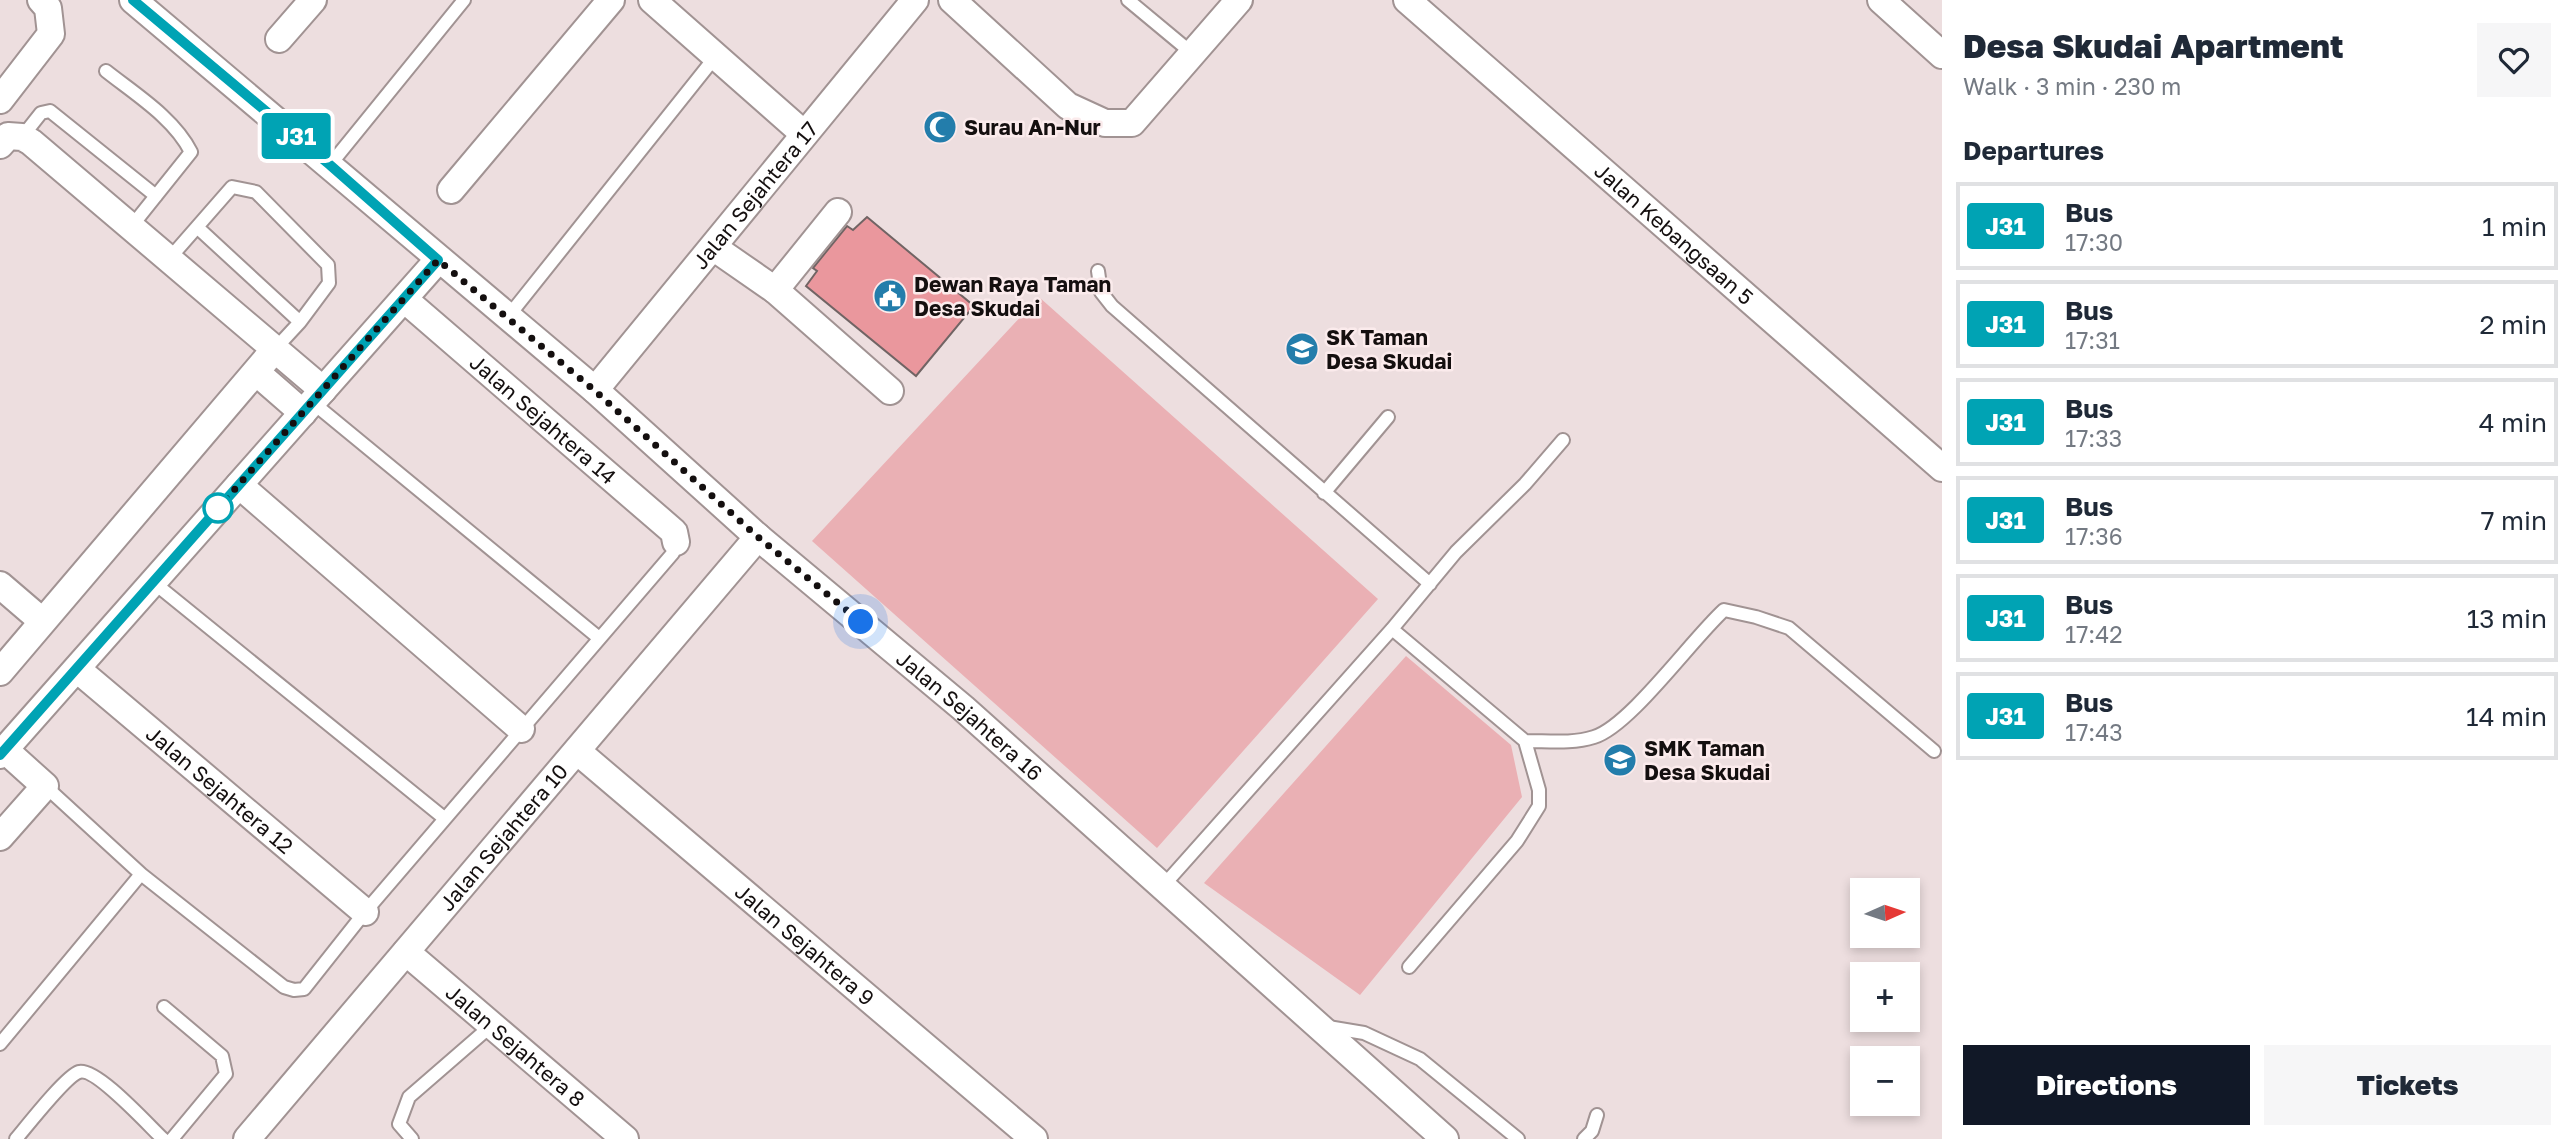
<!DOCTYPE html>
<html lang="en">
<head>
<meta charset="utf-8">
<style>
	:root { --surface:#fff; --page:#f6f6f7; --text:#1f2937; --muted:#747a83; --line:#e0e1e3; --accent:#111827 }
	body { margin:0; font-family:"Golos Text",sans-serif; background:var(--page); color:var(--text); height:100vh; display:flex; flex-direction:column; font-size:26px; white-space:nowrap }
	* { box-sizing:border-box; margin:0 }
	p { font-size:23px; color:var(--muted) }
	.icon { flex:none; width:38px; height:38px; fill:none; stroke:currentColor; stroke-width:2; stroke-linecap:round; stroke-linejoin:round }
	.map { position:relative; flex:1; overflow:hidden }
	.details { display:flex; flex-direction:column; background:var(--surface); width:630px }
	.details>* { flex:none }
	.badge { padding:0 14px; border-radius:5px; font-size:24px; line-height:46px }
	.needle { width:46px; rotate:87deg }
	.controls { position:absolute; left:1850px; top:878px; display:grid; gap:14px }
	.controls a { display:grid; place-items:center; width:70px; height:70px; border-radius:0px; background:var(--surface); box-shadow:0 4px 10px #0003; font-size:35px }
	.you { position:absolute; width:35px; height:35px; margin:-18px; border:5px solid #fff; border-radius:50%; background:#1a73e8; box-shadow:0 0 0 10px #1a73e833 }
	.map>.badge { position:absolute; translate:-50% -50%; box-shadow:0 0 0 4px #fff }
	h2 { padding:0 21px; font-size:26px; line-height:63px }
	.round { display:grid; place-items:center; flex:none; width:74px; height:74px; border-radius:0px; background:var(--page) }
	.summary { display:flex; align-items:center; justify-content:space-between; height:119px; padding:0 21px }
	h1 { font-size:33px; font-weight:800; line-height:52px }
	.cta { display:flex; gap:14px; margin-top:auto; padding:14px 21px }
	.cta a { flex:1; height:80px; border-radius:0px; background:var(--accent); color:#fff; font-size:28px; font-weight:800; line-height:80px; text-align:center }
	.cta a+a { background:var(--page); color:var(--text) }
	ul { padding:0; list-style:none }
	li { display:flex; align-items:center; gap:21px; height:88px; margin:0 14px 10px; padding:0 7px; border:4px solid var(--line); border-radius:0px }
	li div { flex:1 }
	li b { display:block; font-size:26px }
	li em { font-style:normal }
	li .badge { min-width:77px; font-weight:700; text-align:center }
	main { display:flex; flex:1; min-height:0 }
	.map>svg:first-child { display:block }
	.green { fill:#eab0b4 }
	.building { fill:#ea979d; stroke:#716464; stroke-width:2 }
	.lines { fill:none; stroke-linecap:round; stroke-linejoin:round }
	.lane-casing { stroke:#a19393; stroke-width:16 }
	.street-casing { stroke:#a19393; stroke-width:30 }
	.lane { stroke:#fff; stroke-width:12 }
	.street { stroke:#fff; stroke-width:26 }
	.line-casing { stroke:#fff; stroke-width:16 }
	.line { stroke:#00a3b4; stroke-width:10 }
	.walk { stroke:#140f0f; stroke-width:7; stroke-dasharray:0 12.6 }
	.stop-dot { fill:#fff; stroke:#00a3b4; stroke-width:3.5 }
	.labels { text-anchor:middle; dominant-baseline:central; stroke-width:5; stroke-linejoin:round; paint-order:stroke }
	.poi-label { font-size:21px; font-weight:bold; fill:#140f0f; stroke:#fbebec; text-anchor:start }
	.street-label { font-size:21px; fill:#140f0f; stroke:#fbebec }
</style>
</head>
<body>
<main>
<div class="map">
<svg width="1942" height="1139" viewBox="0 0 1942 1139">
	<rect width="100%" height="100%" fill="#eddedf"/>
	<path class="green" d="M1039 297 1378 599 1157 848 812 541Z
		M1406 656 1511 745 1522 797 1360 995 1204 883Z"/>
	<path class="building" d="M867 217 974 306 916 376 806 286 817 271 813 268 847 226 853 230Z"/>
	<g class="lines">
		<defs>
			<path id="lane" d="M1128 0 1193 54
				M106 71C135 94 174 118 191 152L131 227
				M22 137 41 113 50 111 156 196
				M330 165 464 0
				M197 227 300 322
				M169 259 232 187 256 192 328 265 329 283 300 322 275 349
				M1098 271 1101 292 1112 306 1430 584
				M507 318 716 56
				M312 402 599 638
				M1324 493 1388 417
				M153 582 444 818
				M1392 629 1525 741 1539 790V806L1517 841 1409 967
				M1525 741C1549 741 1572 744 1594 737 1630 726 1692 639 1724 610L1756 617 1789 628 1934 751
				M45 786 141 874
				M1164 885 1392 629 1456 552 1525 484 1563 440
				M164 1007 222 1056 226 1074 172 1139
				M1328 1027 1364 1033 1420 1059 1518 1139
				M0 1044 141 874 284 987 294 990 304 989 365 912 673 553 676 542
				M16 1139C27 1126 66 1076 79 1072 96 1067 149 1126 163 1139
				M412 1139 399 1124 409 1097 492 1025
				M1584 1139 1592 1131 1597 1115"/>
			<g id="street">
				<path id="s1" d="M133 0 595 390 758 537 963 708 1445 1139"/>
				<path d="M652 0 804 134"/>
				<path d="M952 0 1068 106 1105 123H1132L1239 0"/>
				<path id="s2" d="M1407 0 1942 468"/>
				<path d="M1881 0 1942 55"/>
				<path d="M279 39 313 0"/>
				<path d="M0 100 51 34 48 8 41 0"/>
				<path d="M0 145 8 136 22 137 31 142 323 390"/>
				<path d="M451 190 611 0"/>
				<path d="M713 247 775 290 838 212"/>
				<path d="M775 290 890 391"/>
				<path id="s3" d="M404 299 674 532 676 542"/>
				<path d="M256 372 303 413"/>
				<path id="s4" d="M595 390 915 0"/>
				<path d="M239 485 521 729"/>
				<path d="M0 585 42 621"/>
				<path id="s5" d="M77 669 365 912"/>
				<path d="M0 672 275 349"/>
				<path id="s6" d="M577 751 1034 1139"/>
				<path d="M0 755 438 260"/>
				<path d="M0 837 45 786 5 750"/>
				<path id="s7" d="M406 952 625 1139"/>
				<path id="s8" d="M247 1139 758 537"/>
			</g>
		</defs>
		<use href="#lane" class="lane-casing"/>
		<use href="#street" class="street-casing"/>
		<use href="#lane" class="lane"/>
		<use href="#street" class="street"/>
	</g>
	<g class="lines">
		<defs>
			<path id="line" d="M0 755 438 260 330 165 133 0"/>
		</defs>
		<use href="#line" class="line-casing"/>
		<use href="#line" class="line"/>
		<path class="walk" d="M218 508 438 260 594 390 758 537 861 622"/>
	</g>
	<defs>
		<symbol id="mosque-disc" viewBox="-11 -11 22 22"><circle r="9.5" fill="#237dab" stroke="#fbebec"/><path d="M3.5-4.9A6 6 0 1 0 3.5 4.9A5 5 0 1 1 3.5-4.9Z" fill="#fff"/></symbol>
		<symbol id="civic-disc" viewBox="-11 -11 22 22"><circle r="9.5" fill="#237dab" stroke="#fbebec"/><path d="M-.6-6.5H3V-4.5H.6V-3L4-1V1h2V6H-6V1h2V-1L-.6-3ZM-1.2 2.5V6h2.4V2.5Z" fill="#fff"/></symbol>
		<symbol id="school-disc" viewBox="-11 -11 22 22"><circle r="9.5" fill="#237dab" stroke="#fbebec"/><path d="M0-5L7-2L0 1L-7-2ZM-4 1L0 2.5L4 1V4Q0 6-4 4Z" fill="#fff"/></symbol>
	</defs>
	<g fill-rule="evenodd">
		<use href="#mosque-disc" x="921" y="108" width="38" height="38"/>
		<use href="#civic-disc" x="871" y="277" width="38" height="38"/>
		<use href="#school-disc" x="1283" y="330" width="38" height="38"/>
		<use href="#school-disc" x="1601" y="741" width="38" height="38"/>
	</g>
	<circle class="stop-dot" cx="218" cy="508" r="14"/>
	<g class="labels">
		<g class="poi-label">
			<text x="964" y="127">Surau An-Nur</text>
			<text x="914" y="284">Dewan Raya Taman<tspan x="914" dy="24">Desa Skudai</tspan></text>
			<text x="1326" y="337">SK Taman<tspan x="1326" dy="24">Desa Skudai</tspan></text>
			<text x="1644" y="748">SMK Taman<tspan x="1644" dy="24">Desa Skudai</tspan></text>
		</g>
		<g class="street-label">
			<text stroke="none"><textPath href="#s4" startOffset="252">Jalan Sejahtera 17</textPath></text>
			<text stroke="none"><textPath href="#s2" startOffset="355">Jalan Kebangsaan 5</textPath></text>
			<text stroke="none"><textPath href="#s3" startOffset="184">Jalan Sejahtera 14</textPath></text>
			<text stroke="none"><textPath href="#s1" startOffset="1101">Jalan Sejahtera 16</textPath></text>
			<text stroke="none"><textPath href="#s5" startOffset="187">Jalan Sejahtera 12</textPath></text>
			<text stroke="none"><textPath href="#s8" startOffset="396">Jalan Sejahtera 10</textPath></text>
			<text stroke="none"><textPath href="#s6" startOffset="299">Jalan Sejahtera 9</textPath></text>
			<text stroke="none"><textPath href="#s7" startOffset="144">Jalan Sejahtera 8</textPath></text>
		</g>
	</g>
</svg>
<div class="controls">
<a><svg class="needle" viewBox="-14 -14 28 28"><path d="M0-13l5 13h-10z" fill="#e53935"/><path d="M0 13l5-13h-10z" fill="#747a83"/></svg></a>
<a>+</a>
<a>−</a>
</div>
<div class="you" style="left:861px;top:622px"></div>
<b class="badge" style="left:296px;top:136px;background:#00a3b4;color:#fff">J31</b>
</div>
<section class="details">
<div class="summary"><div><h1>Desa Skudai Apartment</h1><p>Walk · 3 min · 230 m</p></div><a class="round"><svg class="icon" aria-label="heart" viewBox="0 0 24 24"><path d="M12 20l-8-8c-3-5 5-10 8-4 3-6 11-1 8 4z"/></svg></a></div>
<h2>Departures</h2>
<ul>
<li><span class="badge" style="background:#00a3b4;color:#fff">J31</span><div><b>Bus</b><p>17:30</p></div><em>1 min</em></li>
<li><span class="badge" style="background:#00a3b4;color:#fff">J31</span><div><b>Bus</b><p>17:31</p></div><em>2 min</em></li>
<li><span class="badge" style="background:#00a3b4;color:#fff">J31</span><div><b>Bus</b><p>17:33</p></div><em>4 min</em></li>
<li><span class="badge" style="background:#00a3b4;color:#fff">J31</span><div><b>Bus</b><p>17:36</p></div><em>7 min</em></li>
<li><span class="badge" style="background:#00a3b4;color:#fff">J31</span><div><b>Bus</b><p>17:42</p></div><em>13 min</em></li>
<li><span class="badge" style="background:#00a3b4;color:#fff">J31</span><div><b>Bus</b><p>17:43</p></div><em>14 min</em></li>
</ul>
<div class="cta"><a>Directions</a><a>Tickets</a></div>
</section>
</main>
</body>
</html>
